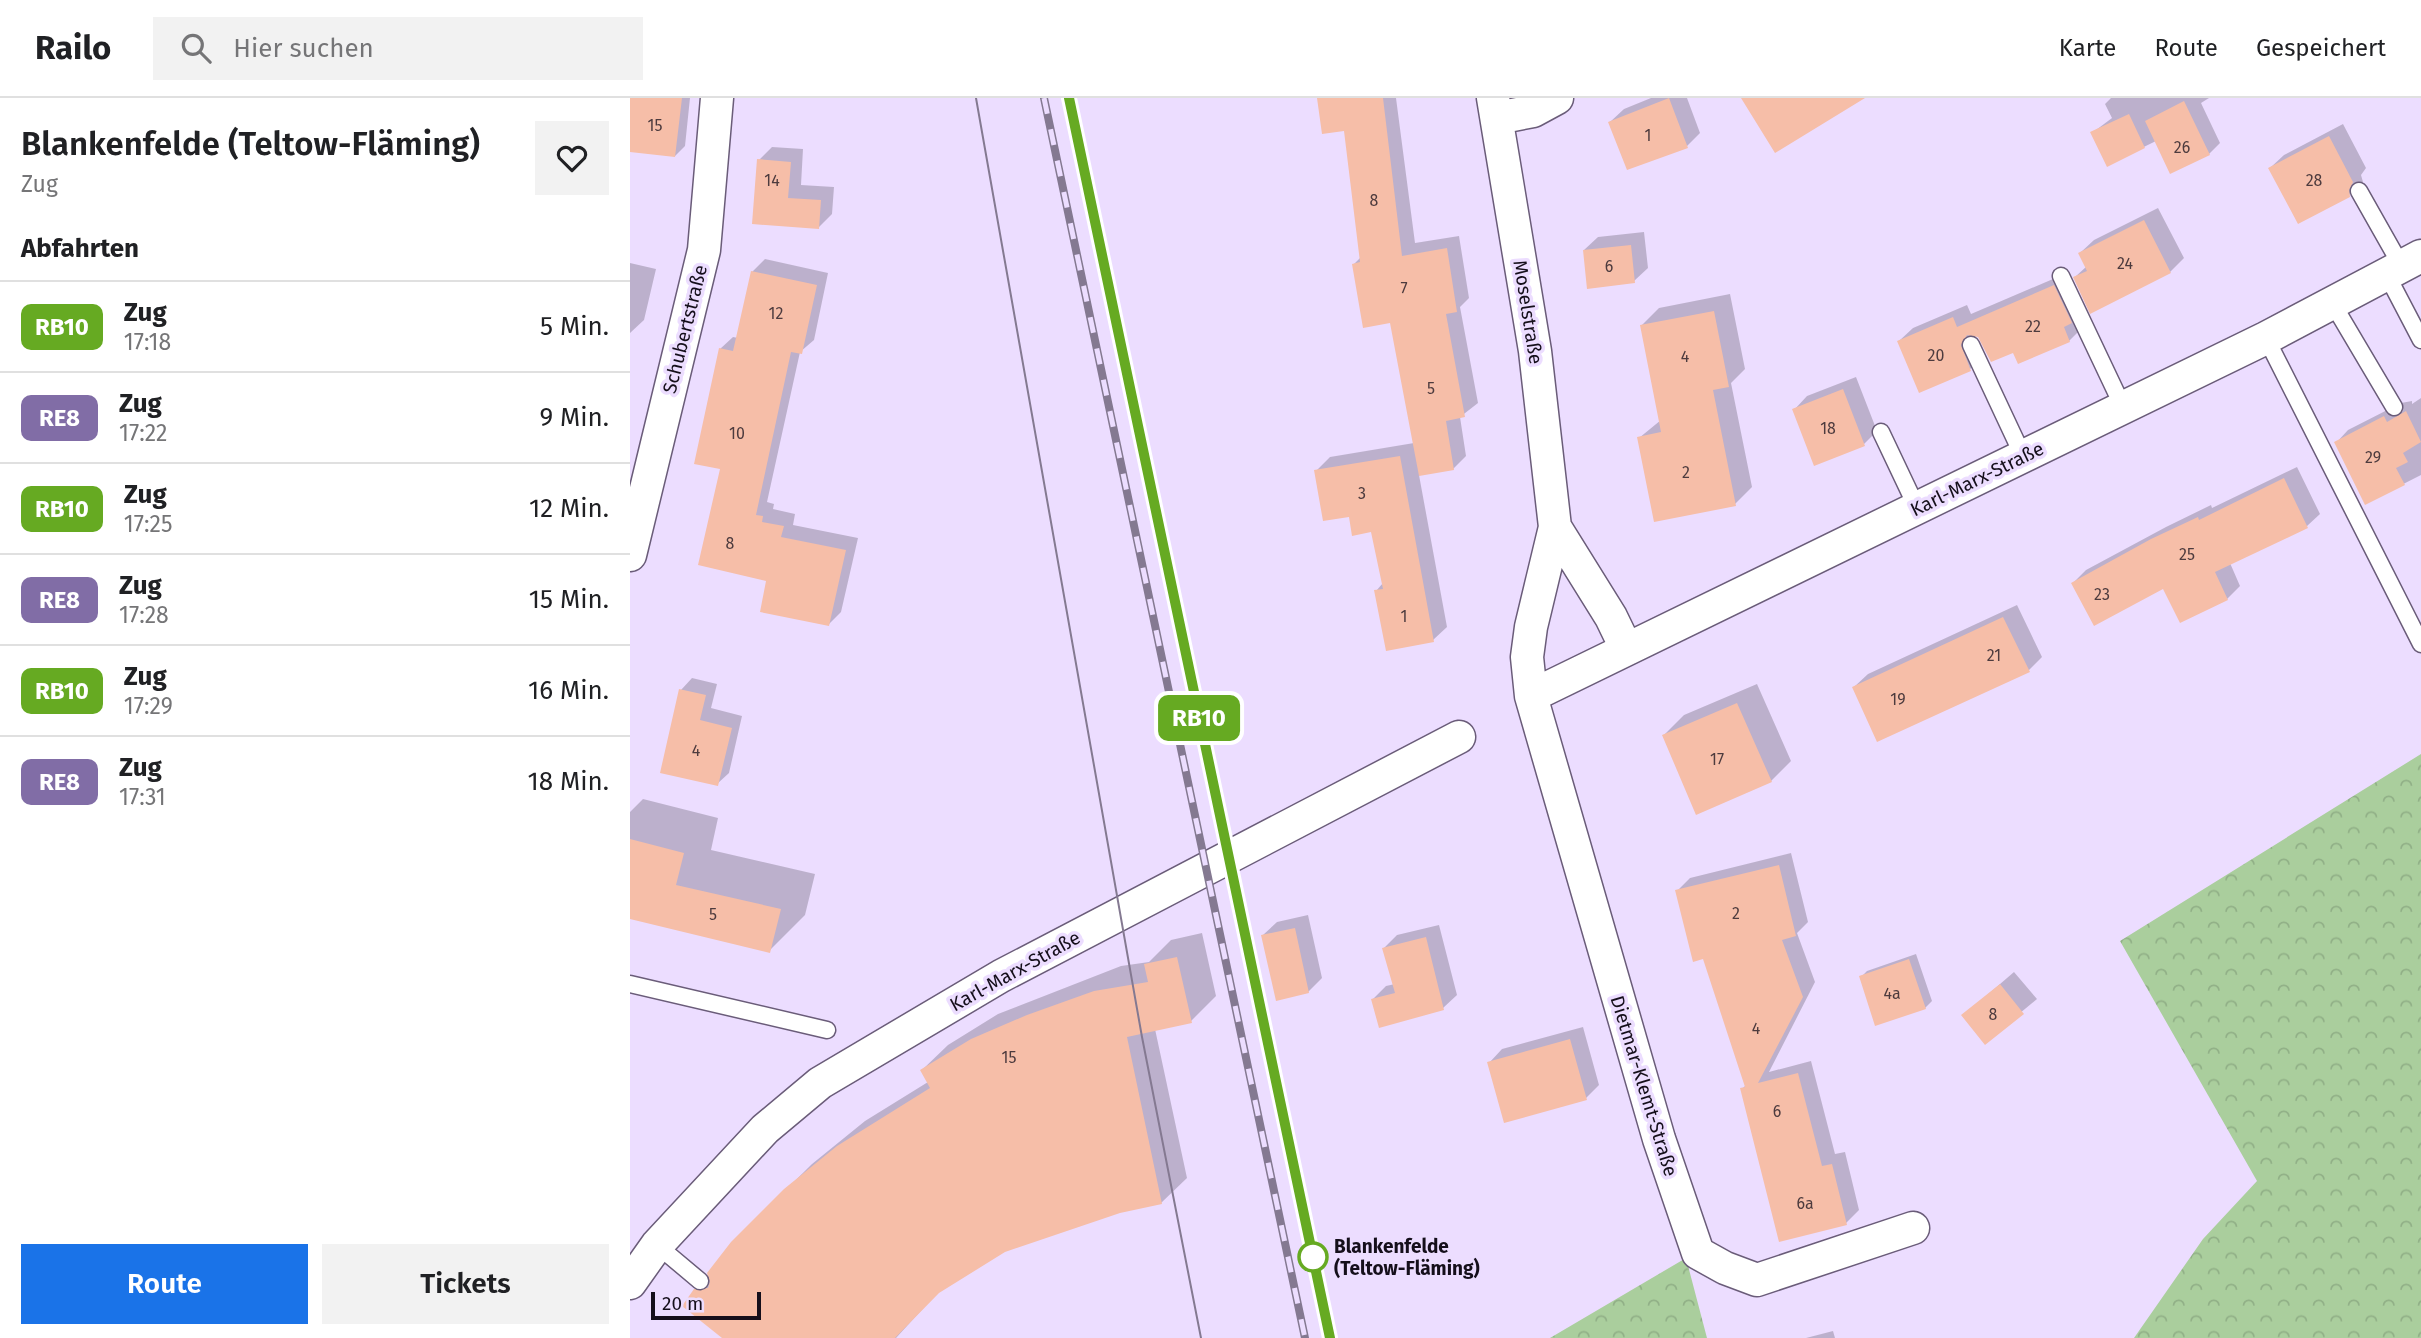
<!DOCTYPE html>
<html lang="de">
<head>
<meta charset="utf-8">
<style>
	:root { --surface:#fff; --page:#f2f2f2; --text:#202124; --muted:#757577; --line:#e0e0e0; --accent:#1a73e8 }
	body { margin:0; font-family:"Fira Sans",sans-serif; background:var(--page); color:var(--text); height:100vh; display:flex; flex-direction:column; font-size:26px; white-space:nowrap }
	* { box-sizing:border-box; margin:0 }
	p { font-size:23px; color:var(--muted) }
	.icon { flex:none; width:38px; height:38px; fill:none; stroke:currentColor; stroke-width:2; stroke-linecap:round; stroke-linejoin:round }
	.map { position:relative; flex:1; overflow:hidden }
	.side { display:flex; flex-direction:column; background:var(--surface); width:630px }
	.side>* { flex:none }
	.badge { padding:0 14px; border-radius:10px; font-size:24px; line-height:46px }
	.scale { position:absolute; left:21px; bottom:18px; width:110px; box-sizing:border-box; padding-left:7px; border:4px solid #150f1b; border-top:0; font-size:19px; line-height:24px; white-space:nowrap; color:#150f1b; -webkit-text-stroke:5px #ecddff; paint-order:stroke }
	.map>.badge { position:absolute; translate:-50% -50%; box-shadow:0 0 0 4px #fff }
	h2 { padding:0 21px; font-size:26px; line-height:63px }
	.round { display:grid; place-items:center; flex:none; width:74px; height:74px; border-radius:0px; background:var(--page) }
	.head { display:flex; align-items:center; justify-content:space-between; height:119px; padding:0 21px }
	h1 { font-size:33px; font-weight:600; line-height:52px }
	.cta { display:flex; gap:14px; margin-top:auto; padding:14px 21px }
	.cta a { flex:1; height:80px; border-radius:0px; background:var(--accent); color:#fff; font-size:28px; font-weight:600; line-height:80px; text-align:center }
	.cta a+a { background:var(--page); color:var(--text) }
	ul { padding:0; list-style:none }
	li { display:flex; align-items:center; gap:21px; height:91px; padding:0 21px; border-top:2px solid var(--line) }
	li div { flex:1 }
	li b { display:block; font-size:26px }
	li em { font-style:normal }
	li .badge { min-width:77px; font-weight:700; text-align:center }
	header { display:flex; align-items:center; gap:42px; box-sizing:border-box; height:98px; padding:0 35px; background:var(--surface); border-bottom:2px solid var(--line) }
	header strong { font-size:33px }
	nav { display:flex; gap:38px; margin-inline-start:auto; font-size:24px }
	.search { width:490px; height:63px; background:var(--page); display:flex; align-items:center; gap:18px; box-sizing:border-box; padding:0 24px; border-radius:0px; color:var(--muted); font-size:26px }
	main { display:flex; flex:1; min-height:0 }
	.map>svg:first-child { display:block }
	.forest { fill:url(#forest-crowns) }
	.shadow { fill:#0003 }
	.building { fill:#f6bea8 }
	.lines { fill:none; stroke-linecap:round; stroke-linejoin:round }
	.lane-casing { stroke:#6a5c79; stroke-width:19 }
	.street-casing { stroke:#6a5c79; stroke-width:35 }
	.lane { stroke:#fff; stroke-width:16 }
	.street { stroke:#fff; stroke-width:32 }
	.tram { stroke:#847991; stroke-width:2 }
	.rail-casing { stroke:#847991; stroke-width:8 }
	.rail { stroke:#ecddff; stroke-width:5; stroke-dasharray:16; stroke-linecap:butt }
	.line-casing { stroke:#fff; stroke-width:16 }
	.line { stroke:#6a2; stroke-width:10 }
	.stop-dot { fill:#fff; stroke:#6a2; stroke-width:3.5 }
	.labels { text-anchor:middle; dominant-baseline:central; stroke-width:7; stroke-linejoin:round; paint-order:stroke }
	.number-label { font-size:16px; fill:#4d3b3e }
	.street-label { font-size:19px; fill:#150f1b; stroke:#ecddff }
	.stop-label { font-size:19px; font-weight:bold; fill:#150f1b; stroke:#ecddff; text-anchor:start }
</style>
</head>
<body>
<header>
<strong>Railo</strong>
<div class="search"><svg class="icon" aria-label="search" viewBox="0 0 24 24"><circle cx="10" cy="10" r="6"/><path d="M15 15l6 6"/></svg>Hier suchen</div>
<nav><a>Karte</a><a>Route</a><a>Gespeichert</a></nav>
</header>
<main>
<section class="side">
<div class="head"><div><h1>Blankenfelde (Teltow-Fläming)</h1><p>Zug</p></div><a class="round"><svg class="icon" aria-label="heart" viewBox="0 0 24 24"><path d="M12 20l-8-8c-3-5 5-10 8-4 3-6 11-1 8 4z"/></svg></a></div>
<h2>Abfahrten</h2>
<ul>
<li><span class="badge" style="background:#6a2;color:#fff">RB10</span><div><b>Zug</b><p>17:18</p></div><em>5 Min.</em></li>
<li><span class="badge" style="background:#816da6;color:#fff">RE8</span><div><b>Zug</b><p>17:22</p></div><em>9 Min.</em></li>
<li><span class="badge" style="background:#6a2;color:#fff">RB10</span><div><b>Zug</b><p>17:25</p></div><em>12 Min.</em></li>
<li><span class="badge" style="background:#816da6;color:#fff">RE8</span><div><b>Zug</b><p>17:28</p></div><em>15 Min.</em></li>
<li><span class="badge" style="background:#6a2;color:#fff">RB10</span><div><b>Zug</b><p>17:29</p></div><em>16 Min.</em></li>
<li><span class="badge" style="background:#816da6;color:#fff">RE8</span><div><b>Zug</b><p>17:31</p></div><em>18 Min.</em></li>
</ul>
<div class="cta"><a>Route</a><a>Tickets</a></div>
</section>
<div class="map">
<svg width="1791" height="1240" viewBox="0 0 1791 1240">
	<defs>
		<pattern id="forest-crowns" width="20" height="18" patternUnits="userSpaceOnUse" patternTransform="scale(1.75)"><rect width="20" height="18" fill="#aace9d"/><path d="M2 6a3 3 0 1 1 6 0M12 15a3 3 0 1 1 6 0" fill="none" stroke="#91b087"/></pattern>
	</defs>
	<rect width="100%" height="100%" fill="#ecddff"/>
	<path class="forest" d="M1791 656V1240H1504L1573 1141 1627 1083 1490 843Z
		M1056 1160 1077 1240H920Z"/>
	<path class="shadow" d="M0 0H60L55 48 45 58 0 53Z
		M689 0H766L785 145 829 138 839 200 830 209 848 305 830 319 836 358 823 371 789 377 817 529 803 542 746 493 753 485 743 432 721 417 686 373 700 359 784 345 761 223 724 166 731 159 716 31Z
		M1021 0H1057L1070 35 1057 48 980 24 994 11Z
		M1481 0H1579L1571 5 1590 45 1579 56 1541 74 1526 43 1477 67 1462 35 1482 20 1475 6Z
		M1713 26 1736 70 1731 77 1733 84 1719 97 1640 70 1654 57Z
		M142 49 173 51 171 87 204 89 202 116 188 130 124 124 129 62Z
		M1528 110 1554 160 1540 174 1445 179 1457 168 1450 155 1464 142Z
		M1014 134 1018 170 1004 183 954 152 968 139Z
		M135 161 198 175 184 242 170 254 137 404 144 406 143 411 165 416 163 427 228 440 211 514 199 526 138 482 92 370 90 251 103 239 108 240 122 174Z
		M0 165 26 171 14 222 0 235Z
		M1437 175 1453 229 1439 243 1384 252 1347 234 1344 235 1354 258 1340 271 1290 293 1269 243 1283 230 1337 207 1341 216Z
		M1100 196 1115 271 1101 285 1122 389 1105 406 1009 340 1031 322 1012 227 1029 210Z
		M1226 279 1247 333 1234 346 1164 312 1177 298Z
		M1791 300V377L1736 405 1706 345 1718 332 1771 305 1782 303V306Z
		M1667 369 1690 416 1677 428 1600 465 1610 488 1597 501 1534 488 1443 485 1456 472 1536 429 1581 407 1582 410Z
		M1387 507 1412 559 1399 572 1224 589 1238 576Z
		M62 580 87 586 81 610 112 618 99 675 87 686 51 592Z
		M1127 586 1161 663 1141 683 1034 637 1054 617Z
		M13 701 88 720 81 752 185 776 175 817 139 853 0 819V714Z
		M1161 755 1178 824 1167 835 1185 884 1139 974 1181 963 1205 1056 1215 1054 1229 1112 1216 1125 1112 991 1116 987 1074 859 1047 793 1060 780Z
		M678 817 692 880 678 894 633 837 647 824Z
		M809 827 827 897 813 910 743 901 756 888 765 886 754 850 767 837Z
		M572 835 586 898 561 923 525 931 557 1080 531 1105 489 1113 374 1152 308 1194 266 1240H97L65 1193 102 1145 182 1066 235 1023 298 984 292 972 318 947 368 916 491 868 519 864 541 842Z
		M1286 856 1302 903 1295 910 1231 879 1237 873Z
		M1384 874 1407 901 1355 944 1334 917Z
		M953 929 969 987 956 1000 859 965 872 951Z
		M1203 1233 1205 1240H1176Z"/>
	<path class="building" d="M0 0H52L45 59 0 54Z
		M687 0H753L772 158 817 150 827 214 816 216 835 319 816 323 824 372 789 378 760 225 733 230 722 166 730 164 714 33 692 36Z
		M1039 0 1058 50 997 72 978 24Z
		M1111 0H1235L1145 55Z
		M1554 3 1580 57 1540 76 1515 23Z
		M1499 16 1515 50 1477 69 1460 34Z
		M1699 38 1723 84 1719 92 1720 99 1668 126 1638 70Z
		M127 61 161 64 158 100 191 102 189 131 122 126Z
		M1514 122 1541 175 1460 216 1443 179 1457 173 1448 155Z
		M1001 147 1005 185 957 191 953 152Z
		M121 173 187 187 172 256 161 254 126 417 133 418 132 424 154 428 151 439 216 452 199 528 130 514 136 483 68 467 90 371 64 366 89 250 103 253Z
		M1424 187 1442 225 1434 229 1440 244 1388 266 1383 255 1361 264 1348 239 1337 237 1331 247 1341 273 1289 295 1267 243 1323 219 1327 229Z
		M1084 213 1099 289 1083 292 1106 408 1024 424 1007 339 1031 334 1010 227Z
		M1213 291 1235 348 1184 368 1162 311Z
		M1776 313 1791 344 1773 355 1778 364 1766 370 1775 387 1735 407 1704 344 1754 318 1757 324Z
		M770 358 804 544 756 553 744 492 753 491 741 434 722 438 719 419 693 423 684 372Z
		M1654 380 1678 430 1585 474 1598 502 1550 525 1533 491 1464 528 1441 485 1521 441 1568 419 1569 422Z
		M1373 519 1400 574 1247 644 1222 589Z
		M49 591 76 597 70 622 102 630 88 688 30 675Z
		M1107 605 1142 684 1066 717 1032 637Z
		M0 741 54 755 46 787 151 811 140 855 0 821Z
		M1149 767 1166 838 1152 842 1173 899 1128 985 1168 975 1192 1068 1202 1066 1217 1127 1149 1144 1110 990 1115 989 1073 861 1063 864 1045 792Z
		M665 830 679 895 646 903 631 837Z
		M796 839 814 912 749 930 741 901 765 895 752 850Z
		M547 859 562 925 497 939 532 1106 490 1115 375 1154 309 1195 265 1240H92L52 1208 64 1191 78 1190 80 1184 77 1175 101 1144 154 1091 207 1048 300 990 290 972 341 941 397 917 464 893 518 884 514 866Z
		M1279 861 1296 911 1245 928 1229 878Z
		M1370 886 1394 916 1355 947 1331 917Z
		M940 941 957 1002 874 1025 857 964Z"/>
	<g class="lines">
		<defs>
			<path id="lane" d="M1729 93 1772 169
				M1757 177 1791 242
				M1431 178 1493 309
				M1703 206 1764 309
				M1636 240 1791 546
				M1341 247 1393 358
				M1251 334 1287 410
				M0 886 197 932
				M27 1147 70 1183"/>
			<path id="street" d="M863 0 905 253 925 429 901 529 897 559 901 598 1029 1041 1068 1155 1095 1170 1127 1182 1283 1130
				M867 20 903 13 927 0
				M925 429 981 519 996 550
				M0 457 74 152 87 0
				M901 598 1636 240 1791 158
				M0 1185 27 1147 135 1031 190 985 371 878 829 639"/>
		</defs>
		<use href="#lane" class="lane-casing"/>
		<use href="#street" class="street-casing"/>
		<use href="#lane" class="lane"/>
		<use href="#street" class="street"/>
		<path class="tram" d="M346 0 512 939 571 1240"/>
		<defs>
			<path id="rail" d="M414 0 675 1240
				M439 0 700 1240"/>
		</defs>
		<use href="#rail" class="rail-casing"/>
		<use href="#rail" class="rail"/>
	</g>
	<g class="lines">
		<defs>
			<path id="line" d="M439 0 700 1240"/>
		</defs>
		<use href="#line" class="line-casing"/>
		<use href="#line" class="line"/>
	</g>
	<circle class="stop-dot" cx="683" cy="1159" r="14"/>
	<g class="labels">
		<g class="number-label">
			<text x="25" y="27">15</text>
			<text x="1018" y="37">1</text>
			<text x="1552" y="49">26</text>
			<text x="142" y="82">14</text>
			<text x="1684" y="82">28</text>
			<text x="744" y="102">8</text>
			<text x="1495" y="165">24</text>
			<text x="979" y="168">6</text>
			<text x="774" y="190">7</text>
			<text x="146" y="215">12</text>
			<text x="1403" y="228">22</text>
			<text x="1306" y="257">20</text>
			<text x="1055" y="258">4</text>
			<text x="801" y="290">5</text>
			<text x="1198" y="330">18</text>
			<text x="107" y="335">10</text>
			<text x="1743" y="359">29</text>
			<text x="1056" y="374">2</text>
			<text x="732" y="395">3</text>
			<text x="100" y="445">8</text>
			<text x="1557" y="456">25</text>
			<text x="1472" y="496">23</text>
			<text x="774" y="518">1</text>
			<text x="1364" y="557">21</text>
			<text x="1268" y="601">19</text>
			<text x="66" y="652">4</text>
			<text x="1087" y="661">17</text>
			<text x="1106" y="815">2</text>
			<text x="83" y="816">5</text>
			<text x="1262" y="895">4a</text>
			<text x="1363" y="916">8</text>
			<text x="1126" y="930">4</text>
			<text x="379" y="959">15</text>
			<text x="1147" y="1013">6</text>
			<text x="1175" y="1105">6a</text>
		</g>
		<g class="street-label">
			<text transform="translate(898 214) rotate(81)">Moselstraße</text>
			<text transform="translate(55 231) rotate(-76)">Schubertstraße</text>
			<text transform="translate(1347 381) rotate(-26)">Karl-Marx-Straße</text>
			<text transform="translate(385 873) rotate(-29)">Karl-Marx-Straße</text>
			<text transform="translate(1014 988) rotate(73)">Dietmar-Klemt-Straße</text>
		</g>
		<g class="stop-label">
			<text x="704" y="1148">Blankenfelde<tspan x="704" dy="22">(Teltow-Fläming)</tspan></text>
		</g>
	</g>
</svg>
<div class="scale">20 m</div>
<b class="badge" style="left:569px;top:620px;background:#6a2;color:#fff">RB10</b>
</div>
</main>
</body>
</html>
